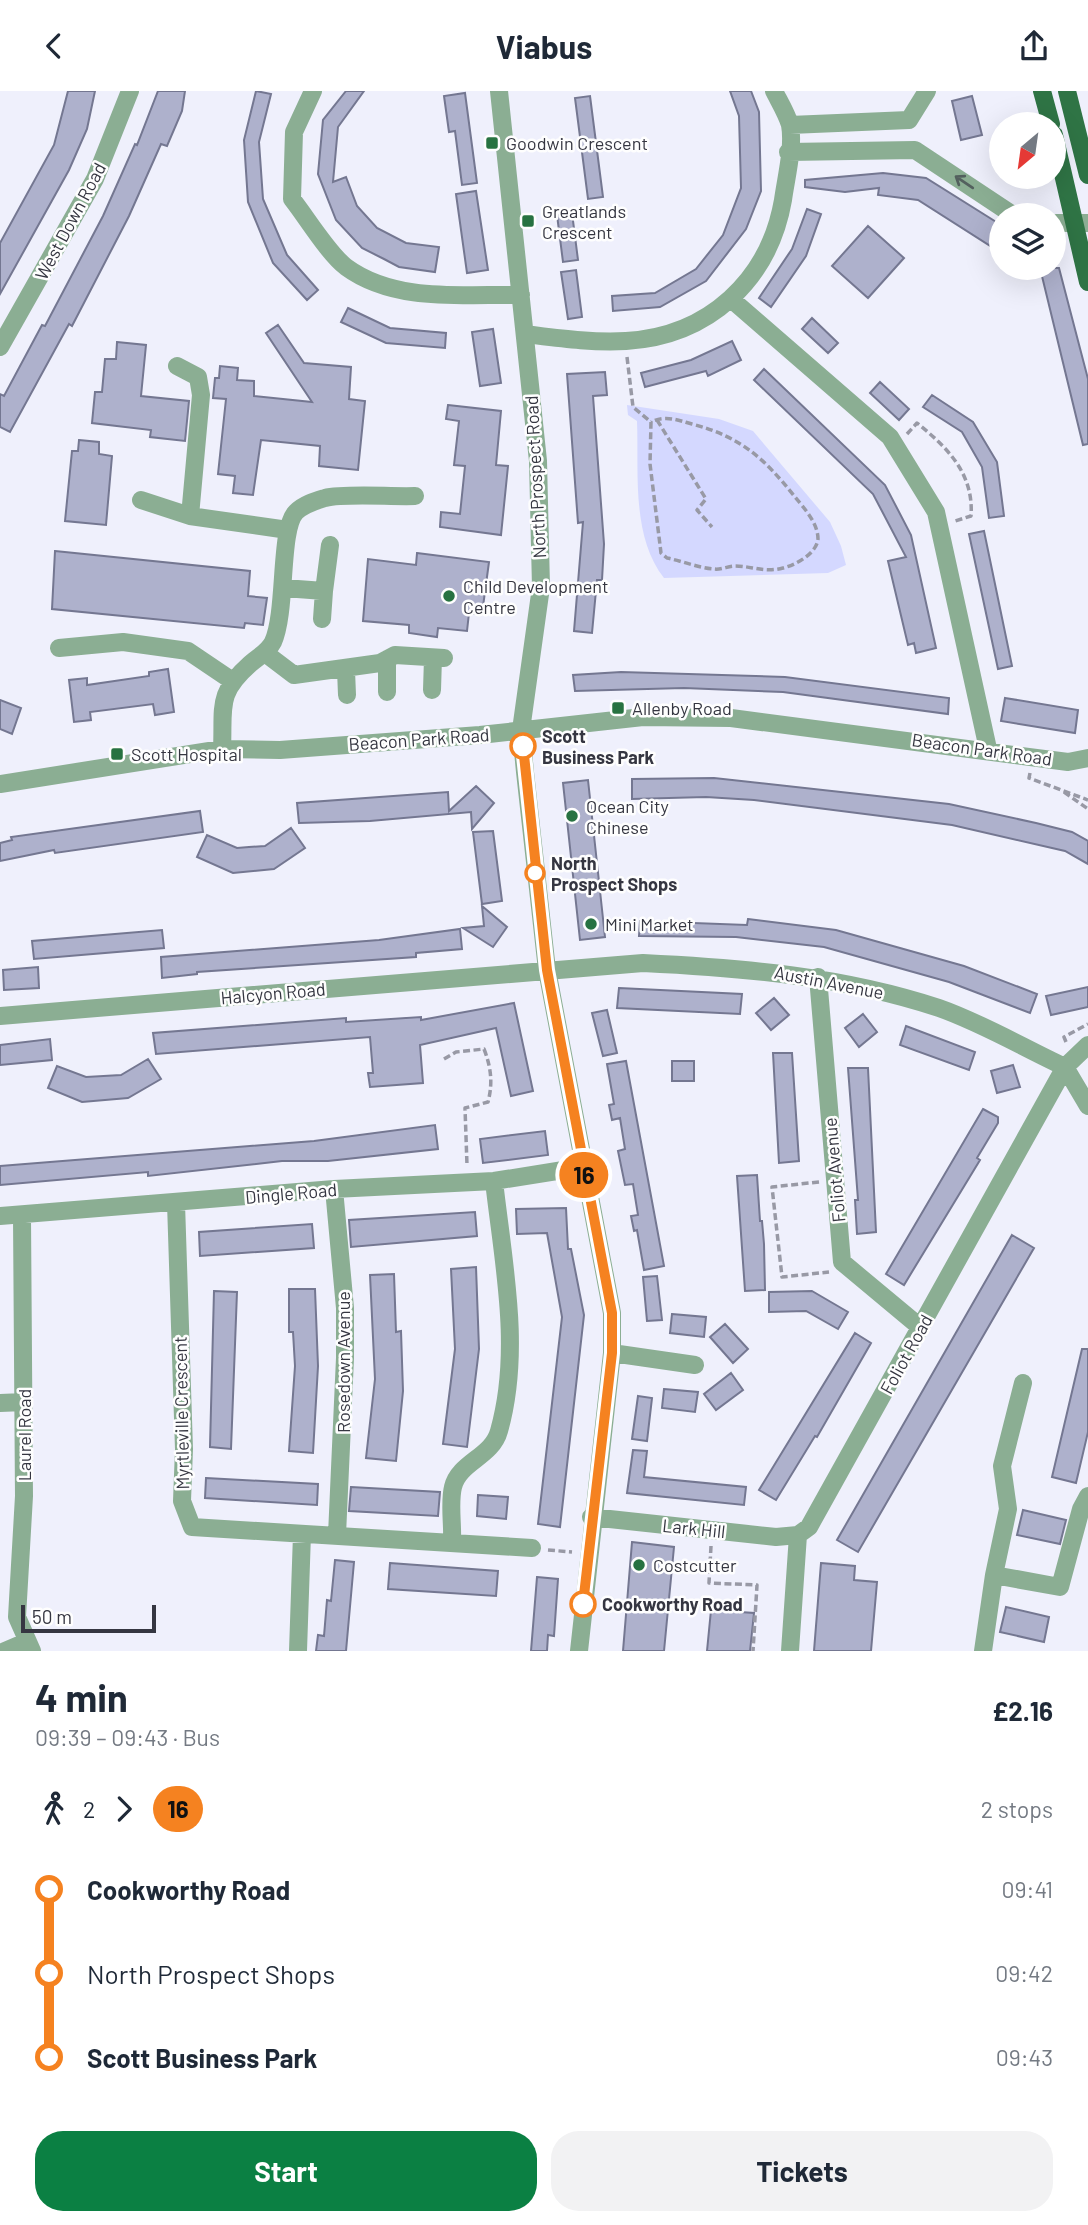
<!DOCTYPE html>
<html lang="en">
<head>
<meta charset="utf-8">
<style>
	:root { --surface:#fff; --page:#f2f2f3; --text:#1f2937; --muted:#747a83; --accent:#0b8043 }
	body { margin:0; font-family:Barlow,sans-serif; background:var(--page); color:var(--text); height:100vh; display:flex; flex-direction:column; font-size:26px; white-space:nowrap }
	* { box-sizing:border-box; margin:0 }
	p { font-size:23px; color:var(--muted) }
	.icon { flex:none; width:38px; height:38px; fill:none; stroke:currentColor; stroke-width:2; stroke-linecap:round; stroke-linejoin:round }
	.map { position:relative; height:1560px; overflow:hidden }
	.sheet { display:flex; flex-direction:column; background:var(--surface); flex:1 }
	.sheet>* { flex:none }
	.badge { padding:0 14px; border-radius:23px; font-size:24px; line-height:46px }
	.needle { width:46px; rotate:209deg }
	.controls { position:absolute; left:989px; top:21px; display:grid; gap:14px }
	.controls a { display:grid; place-items:center; width:77px; height:77px; border-radius:50%; background:var(--surface); box-shadow:0 7px 28px #0002; font-size:35px }
	.scale { position:absolute; left:21px; bottom:18px; width:135px; box-sizing:border-box; padding-left:7px; border:4px solid #353641; border-top:0; font-size:19px; line-height:24px; white-space:nowrap; color:#353641; -webkit-text-stroke:5px #fefefe; paint-order:stroke }
	.map>.badge { position:absolute; translate:-50% -50%; box-shadow:0 0 0 4px #fff }
	.legs { display:flex; align-items:center; gap:10px; height:77px; padding:0 35px; font-size:23px }
	.legs p { margin-inline-start:auto }
	.summary { display:flex; align-items:center; justify-content:space-between; height:119px; padding:0 35px }
	h1 { font-size:38px; font-weight:700; line-height:52px }
	.button { display:flex; gap:14px; margin-top:auto; padding:14px 35px }
	.button a { flex:1; height:80px; border-radius:28px; background:var(--accent); color:#fff; font-size:28px; font-weight:700; line-height:80px; text-align:center }
	.button a+a { background:var(--page); color:var(--text) }
	ul { padding:0 35px; list-style:none }
	li { display:flex; align-items:center; gap:24px; height:84px; font-size:26px }
	li i { display:grid; place-items:center; width:10px; height:100%; margin:0 9px; background:currentColor }
	li i::after { content:''; width:18px; height:18px; margin:-9px; border:5px solid; border-radius:50%; background:var(--surface) }
	li p { margin-inline-start:auto }
	li:first-child i { background:linear-gradient(#0000 50%,currentColor 0) }
	li:last-child i { background:linear-gradient(currentColor 50%,#0000 0) }
	header { display:flex; justify-content:space-between; align-items:center; height:91px; padding:0 35px; background:var(--surface); font-size:32px; font-weight:700 }
	.map>svg:first-child { display:block }
	.green { fill:#d4d8ff }
	.building { fill:#aeb1cc; stroke:#747791; stroke-width:2 }
	.lines { fill:none; stroke-linecap:round; stroke-linejoin:round }
	.path { stroke:#9899a5; stroke-width:3.5; stroke-dasharray:7 3.5; stroke-linecap:butt }
	.minor { stroke:#8bae93; stroke-width:18 }
	.major { stroke:#2f7445; stroke-width:18 }
	.oneway { stroke:#53605e }
	.line-1-casing { stroke:#fff; stroke-width:16 }
	.line-1 { stroke:#f58220; stroke-width:10 }
	.poi-dot { fill:#277241; stroke:#fefefe; stroke-width:2.5 }
	.stop-1-dot { fill:#fff; stroke:#f58220; stroke-width:3.5 }
	.labels { text-anchor:middle; dominant-baseline:central; stroke-width:5; stroke-linejoin:round; paint-order:stroke }
	.poi-label { font-size:18px; fill:#353641; stroke:#fefefe; text-anchor:start }
	.street-label { font-size:18px; fill:#353641; stroke:#fefefe }
	.stop-label { font-size:18px; font-weight:bold; fill:#353641; stroke:#fefefe; text-anchor:start }
</style>
</head>
<body>
<header><svg class="icon" aria-label="back" viewBox="0 0 24 24"><path d="M15 5l-7 7 7 7"/></svg>Viabus<svg class="icon" aria-label="share" viewBox="0 0 24 24"><path d="M12 15V3M7 8l5-5 5 5M5 13v7h14v-7"/></svg></header>
<div class="map">
<svg width="1088" height="1560" viewBox="0 0 1088 1560">
	<rect width="100%" height="100%" fill="#eff0fc"/>
	<path class="green" d="M627 314 719 328 753 340 830 431 841 455 846 474 828 482 664 487C631 445 639 381 637 330L628 324Z"/>
	<path class="building" d="M68 0H95L87 38 69 79 0 203V152L54 54Z
		M158 0H185L182 20 167 55 161 53 129 125 72 235 69 233 10 341 0 336V303L4 305 42 234 45 235 103 125 135 53 137 54Z
		M256 0 271 3 259 51 263 108 287 164 318 199 307 209 273 172 248 111 244 49Z
		M346 0H364L338 36 333 91 346 86 357 115 377 137 406 152 439 156 435 181 399 176 384 168 362 157 336 129 318 83 323 29Z
		M730 0H751L759 21 761 100 746 138 706 190 660 216 613 220 612 205 655 202 696 178 723 144 741 97 739 25Z
		M465 2 477 92 462 94 455 40 449 41 444 5Z
		M590 5 603 106 588 108 575 7Z
		M972 5 982 44 961 49 952 10Z
		M883 82 926 87 1001 134V142L992 156 918 109 878 104 879 97 845 101 805 96V89Z
		M476 100 488 179 467 182 456 103Z
		M807 118 821 123 806 165 771 216 759 207 792 158Z
		M572 122 578 169 563 171 557 124Z
		M868 135 904 167 868 207 832 175Z
		M1040 177H1059L1088 288V353L1083 354Z
		M576 179 582 226 568 228 561 181Z
		M348 217 390 237 446 242 445 257 386 252 341 231Z
		M812 227 838 252 828 262 802 238Z
		M278 234 304 272 351 276 349 308 365 310 358 379 319 375 320 355 261 349 253 404 233 402 235 385 218 383 226 308 213 307 215 287H219L220 275 238 277 237 289 254 290V305L312 311 266 242Z
		M493 238 501 292 480 295 472 241Z
		M732 250 741 269 708 285 706 280 645 296 641 282 691 269Z
		M117 251 146 254 141 305 189 310 185 350 150 346 151 339 92 332 95 301H102L105 268H116Z
		M764 278 885 394 911 444 936 557 916 562 914 552 908 554 888 470 906 466 873 403 754 289Z
		M605 281 607 304 593 305 604 453 602 489H597L592 542 574 540 583 431 578 432 567 283Z
		M880 291 909 318 899 329 870 302Z
		M932 304 973 331 997 371 1004 425 989 427 982 376 962 341 923 316Z
		M448 314 501 320 496 374 508 375 501 444 440 436 441 421 460 423 465 375 454 374 459 330 446 328Z
		M79 349 99 351V363L112 365 106 434 65 430 72 360H78Z
		M984 440 1012 575 998 578 969 443Z
		M55 460 250 480 248 505 267 507 263 534 245 532 244 537 52 518Z
		M417 462 489 471 482 523 469 522 467 540 438 537 437 546 409 542V534L363 530 368 468 416 474Z
		M168 578 174 621 155 624 153 613 90 621 91 629 74 631 69 589 87 587V594L149 585V581Z
		M621 581 785 586 949 607 948 623 783 601 684 597 575 600 573 584Z
		M1005 607 1078 619 1075 642 1001 630Z
		M0 609 21 617 12 643 0 638Z
		M714 687 949 713 1036 732 1072 741 1088 750V773L1065 760 952 734 754 709 706 706 632 708V688Z
		M588 689 605 846 580 849 563 692Z
		M476 695 494 712 472 738 471 721 370 730 299 732 297 712 448 701 449 720Z
		M200 720 203 741 55 762 54 759 0 770V752L12 749 11 746Z
		M291 737 305 757 274 778 233 782 197 766 207 744 237 757 249 756 265 755Z
		M493 740 502 810 482 813 473 741Z
		M482 815 507 836 493 856 463 837 484 835Z
		M748 828 836 839 964 875 1037 903 1030 922 949 891 824 856 736 846 639 845 640 830 747 834Z
		M460 838 462 858 416 862V866L197 881V883L162 887 161 866 379 849Z
		M162 839 164 857 34 868 32 850Z
		M38 876 39 897 4 899 3 879Z
		M1088 896V916L1051 924 1046 905Z
		M619 897 742 903 740 923 617 917Z
		M774 907 789 924 771 939 756 922Z
		M514 912 533 1000 511 1005 496 937 420 954 423 992 370 996 368 982H373L370 946 156 963 153 942 346 927V931L421 926V929Z
		M607 919 617 962 603 965 592 922Z
		M863 923 877 941 859 956 845 937Z
		M906 935 975 961 969 979 900 954Z
		M50 948 52 969 0 974V954Z
		M773 962H792L799 1070 779 1072Z
		M148 968 161 988 128 1007 82 1011 48 997 57 975 86 986 121 984Z
		M626 970 664 1175 644 1179 637 1139 634 1140 631 1125 638 1124 633 1093 625 1094 618 1060 625 1058 620 1027 612 1029 609 1014 614 1013 607 973Z
		M672 970H694V990H672Z
		M1013 974 1020 996 997 1002 991 980Z
		M848 977H868L876 1141 857 1143 855 1109H858Z
		M983 1018 998 1026V1032L977 1067 980 1069 904 1194 886 1183Z
		M435 1034 438 1058 328 1070H282L148 1085V1081L0 1094V1075L314 1050Z
		M545 1040 548 1064 483 1072 480 1048Z
		M757 1084 760 1130H762L764 1153 765 1199 745 1200 737 1085Z
		M566 1117 568 1158H571L584 1224 560 1436 538 1433 562 1226 547 1142 517 1143 516 1118Z
		M475 1121 477 1145 351 1156 349 1129Z
		M312 1133 314 1157 200 1165 199 1141Z
		M1012 1144 1034 1157 858 1461 837 1449Z
		M476 1176 479 1258 467 1356 443 1353 455 1258 451 1178Z
		M394 1183 396 1241 401 1240 403 1300 396 1370 366 1367 375 1288 370 1184Z
		M657 1185 662 1229 647 1230 643 1186Z
		M289 1198H315L318 1275 313 1362 289 1360 295 1275 293 1241H289Z
		M214 1200 237 1201 231 1358 210 1356Z
		M812 1200 848 1221 838 1238 806 1220 769 1221V1201Z
		M672 1223 706 1226 704 1246 670 1242Z
		M725 1233 748 1258 733 1272 710 1246Z
		M855 1242 871 1252 817 1346 815 1345 776 1409 759 1399Z
		M1082 1258H1088V1341L1076 1392 1052 1386Z
		M731 1282 743 1299 716 1319 704 1303Z
		M664 1298 698 1301 695 1321 662 1317Z
		M638 1305 652 1307 647 1350 632 1348Z
		M633 1359 647 1360 644 1386 746 1396 744 1414 627 1402Z
		M206 1387 318 1393 317 1414 205 1407Z
		M351 1396 440 1401 438 1425 349 1420Z
		M478 1404 508 1406 506 1428 477 1425Z
		M1023 1419 1066 1429 1060 1453 1017 1444Z
		M632 1451 674 1456 664 1560H623Z
		M335 1469 354 1471 346 1560H316L318 1544 324 1545 327 1509 331 1510Z
		M390 1472 498 1480 496 1505 388 1498Z
		M821 1472 855 1475 854 1489 877 1491 871 1560H814Z
		M537 1486 558 1488 554 1545 548 1544 547 1560H531Z
		M1006 1516 1049 1526 1044 1551 1000 1541Z
		M711 1519 754 1522 750 1560H707Z"/>
	<g class="lines">
		<path class="path" d="M627 266 633 316 651 331 650 373 661 462 667 467C682 470 699 477 714 478 721 479 728 475 735 475 752 475 764 482 783 477 796 474 817 462 818 448 818 432 804 417 795 406 764 367 741 346 692 333 677 329 666 324 651 331
			M657 329 706 408 697 419 712 436
			M907 343 917 332C948 357 974 383 971 425L955 430
			M1030 682 1029 687 1088 709
			M1064 701 1088 718
			M1066 951 1064 946 1088 933
			M444 968 456 961 484 958C491 976 493 992 488 1011L465 1017 467 1074
			M819 1091 772 1096 782 1186 829 1181
			M711 1455 709 1492 757 1494 753 1560
			M548 1459 572 1461"/>
		<path class="minor" d="M313 0 294 41 292 108C307 127 328 162 346 176 395 212 463 203 521 204
			M499 0 538 370 541 496 521 639 525 681 547 879 612 1222V1262L579 1560
			M790 34 909 29 927 0
			M788 61 915 59 1013 124
			M1054 132H1088
			M731 208 890 346 936 421 988 658
			M525 243C558 247 592 252 626 250 709 245 769 189 783 109 786 87 794 56 790 34 787 23 779 10 774 0
			M0 256 95 88 130 0
			M177 275 198 286 201 304 190 425
			M141 409 190 425 288 439
			M284 497 324 500 322 528
			M324 500 330 454
			M59 557 123 551 188 560 231 589
			M265 562 294 584 380 572 395 564 444 567
			M387 568V601
			M346 579 347 604
			M432 599 433 567
			M222 658C224 616 216 603 250 573 259 565 268 561 273 551 287 520 279 438 296 421 304 413 315 410 325 407 344 402 392 406 415 405
			M0 693 222 658 280 659 480 644 643 626 731 627 1068 671 1088 667
			M818 886 842 1171 920 1236
			M0 925 643 872C744 877 842 885 939 917 982 932 1024 957 1065 976
			M1065 976 1088 1015
			M334 1098 345 1217V1267L337 1444
			M176 1112 184 1358 182 1410 192 1436 532 1457
			M0 1125 334 1098 494 1090 582 1076
			M22 1126 24 1405 17 1526 32 1560
			M612 1262 695 1274
			M0 1312 24 1311
			M591 1426 776 1446 798 1444
			M452 1450C453 1434 449 1412 453 1396 459 1371 492 1366 499 1340 522 1259 503 1171 494 1090
			M994 1484 1008 1418 1002 1375 1023 1292
			M5 1560 26 1551
			M298 1560 302 1443
			M790 1560 798 1444 809 1436 1065 976 1088 954
			M983 1560 994 1484 1060 1496 1081 1418 1088 1405"/>
		<path class="major" d="M1042 0 1051 33
			M1067 0 1088 84
			M1054 44 1088 191"/>
	</g>
	<defs><path id="oneway-shaft" d="M-6 0H5M1.5-3L5.5 0L1.5 3" fill="none" stroke-width="1.6" stroke-linecap="round" stroke-linejoin="round" transform="scale(1.75)"/></defs>
	<use class="oneway" href="#oneway-shaft" transform="translate(964 91) rotate(-146)"/>
	<g class="lines">
		<defs>
			<path id="line-1" d="M523 655 547 879 612 1222V1262L583 1513"/>
		</defs>
		<use href="#line-1" class="line-1-casing"/>
		<use href="#line-1" class="line-1"/>
	</g>
	<g class="poi-dot">
		<rect x="485" y="45" width="14" height="14" rx="3.5"/>
		<rect x="521" y="123" width="14" height="14" rx="3.5"/>
		<circle cx="449" cy="505" r="7"/>
		<rect x="611" y="610" width="14" height="14" rx="3.5"/>
		<rect x="110" y="656" width="14" height="14" rx="3.5"/>
		<circle cx="572" cy="725" r="7"/>
		<circle cx="591" cy="833" r="7"/>
		<circle cx="639" cy="1474" r="7"/>
	</g>
	<g class="stop-1-dot">
		<circle cx="523" cy="655" r="12"/>
		<circle cx="535" cy="782" r="9"/>
		<circle cx="583" cy="1513" r="12"/>
	</g>
	<g class="labels">
		<g class="poi-label">
			<text x="506" y="52">Goodwin Crescent</text>
			<text x="542" y="120">Greatlands<tspan x="542" dy="21">Crescent</tspan></text>
			<text x="463" y="495">Child Development<tspan x="463" dy="21">Centre</tspan></text>
			<text x="632" y="617">Allenby Road</text>
			<text x="131" y="663">Scott Hospital</text>
			<text x="586" y="715">Ocean City<tspan x="586" dy="21">Chinese</tspan></text>
			<text x="605" y="833">Mini Market</text>
			<text x="653" y="1474">Costcutter</text>
		</g>
		<g class="street-label">
			<text transform="translate(70 130) rotate(-62)">West Down Road</text>
			<text transform="translate(535 386) rotate(-93)">North Prospect Road</text>
			<text transform="translate(419 648) rotate(-4)">Beacon Park Road</text>
			<text transform="translate(982 658) rotate(8)">Beacon Park Road</text>
			<text transform="translate(829 891) rotate(11)">Austin Avenue</text>
			<text transform="translate(273 902) rotate(-5)">Halcyon Road</text>
			<text transform="translate(834 1079) rotate(-95)">Foliot Avenue</text>
			<text transform="translate(291 1102) rotate(-5)">Dingle Road</text>
			<text transform="translate(906 1263) rotate(-61)">Foliot Road</text>
			<text transform="translate(343 1271) rotate(-90)">Rosedown Avenue</text>
			<text transform="translate(181 1322) rotate(-91)">Myrtleville Crescent</text>
			<text transform="translate(24 1344) rotate(-90)">Laurel Road</text>
			<text transform="translate(694 1437) rotate(6)">Lark Hill</text>
		</g>
		<g class="stop-label">
			<text x="542" y="645">Scott<tspan x="542" dy="21">Business Park</tspan></text>
			<text x="551" y="772">North<tspan x="551" dy="21">Prospect Shops</tspan></text>
			<text x="602" y="1513">Cookworthy Road</text>
		</g>
	</g>
</svg>
<div class="controls">
<a><svg class="needle" viewBox="-14 -14 28 28"><path d="M0-13l5 13h-10z" fill="#e53935"/><path d="M0 13l5-13h-10z" fill="#747a83"/></svg></a>
<a><svg class="icon" aria-label="layers" viewBox="0 0 24 24"><path d="M12 4l9 5-9 5-9-5zM3 14l9 5 9-5"/></svg></a>
</div>
<div class="scale">50 m</div>
<b class="badge" style="left:584px;top:1084px;background:#f58220;color:#111">16</b>
</div>
<section class="sheet">
<div class="summary"><div><h1>4 min</h1><p>09:39 – 09:43 · Bus</p></div><b>£2.16</b></div>
<div class="legs"><svg class="icon" aria-label="walk" viewBox="0 0 24 24"><circle cx="13" cy="4" r="2"/><path d="M13 8l-2 6 4 7M11 14l-3 7M7 12l3-4h3l4 4"/></svg>2<svg class="icon" aria-label="forward" viewBox="0 0 24 24"><path d="M9 5l7 7-7 7"/></svg><b class="badge" style="background:#f58220;color:#111">16</b><p>2 stops</p></div>
<ul>
<li><i style="color:#f58220"></i><b>Cookworthy Road</b><p>09:41</p></li>
<li><i style="color:#f58220"></i><span>North Prospect Shops</span><p>09:42</p></li>
<li><i style="color:#f58220"></i><b>Scott Business Park</b><p>09:43</p></li>
</ul>
<div class="button"><a>Start</a><a>Tickets</a></div>
</section>
</body>
</html>
